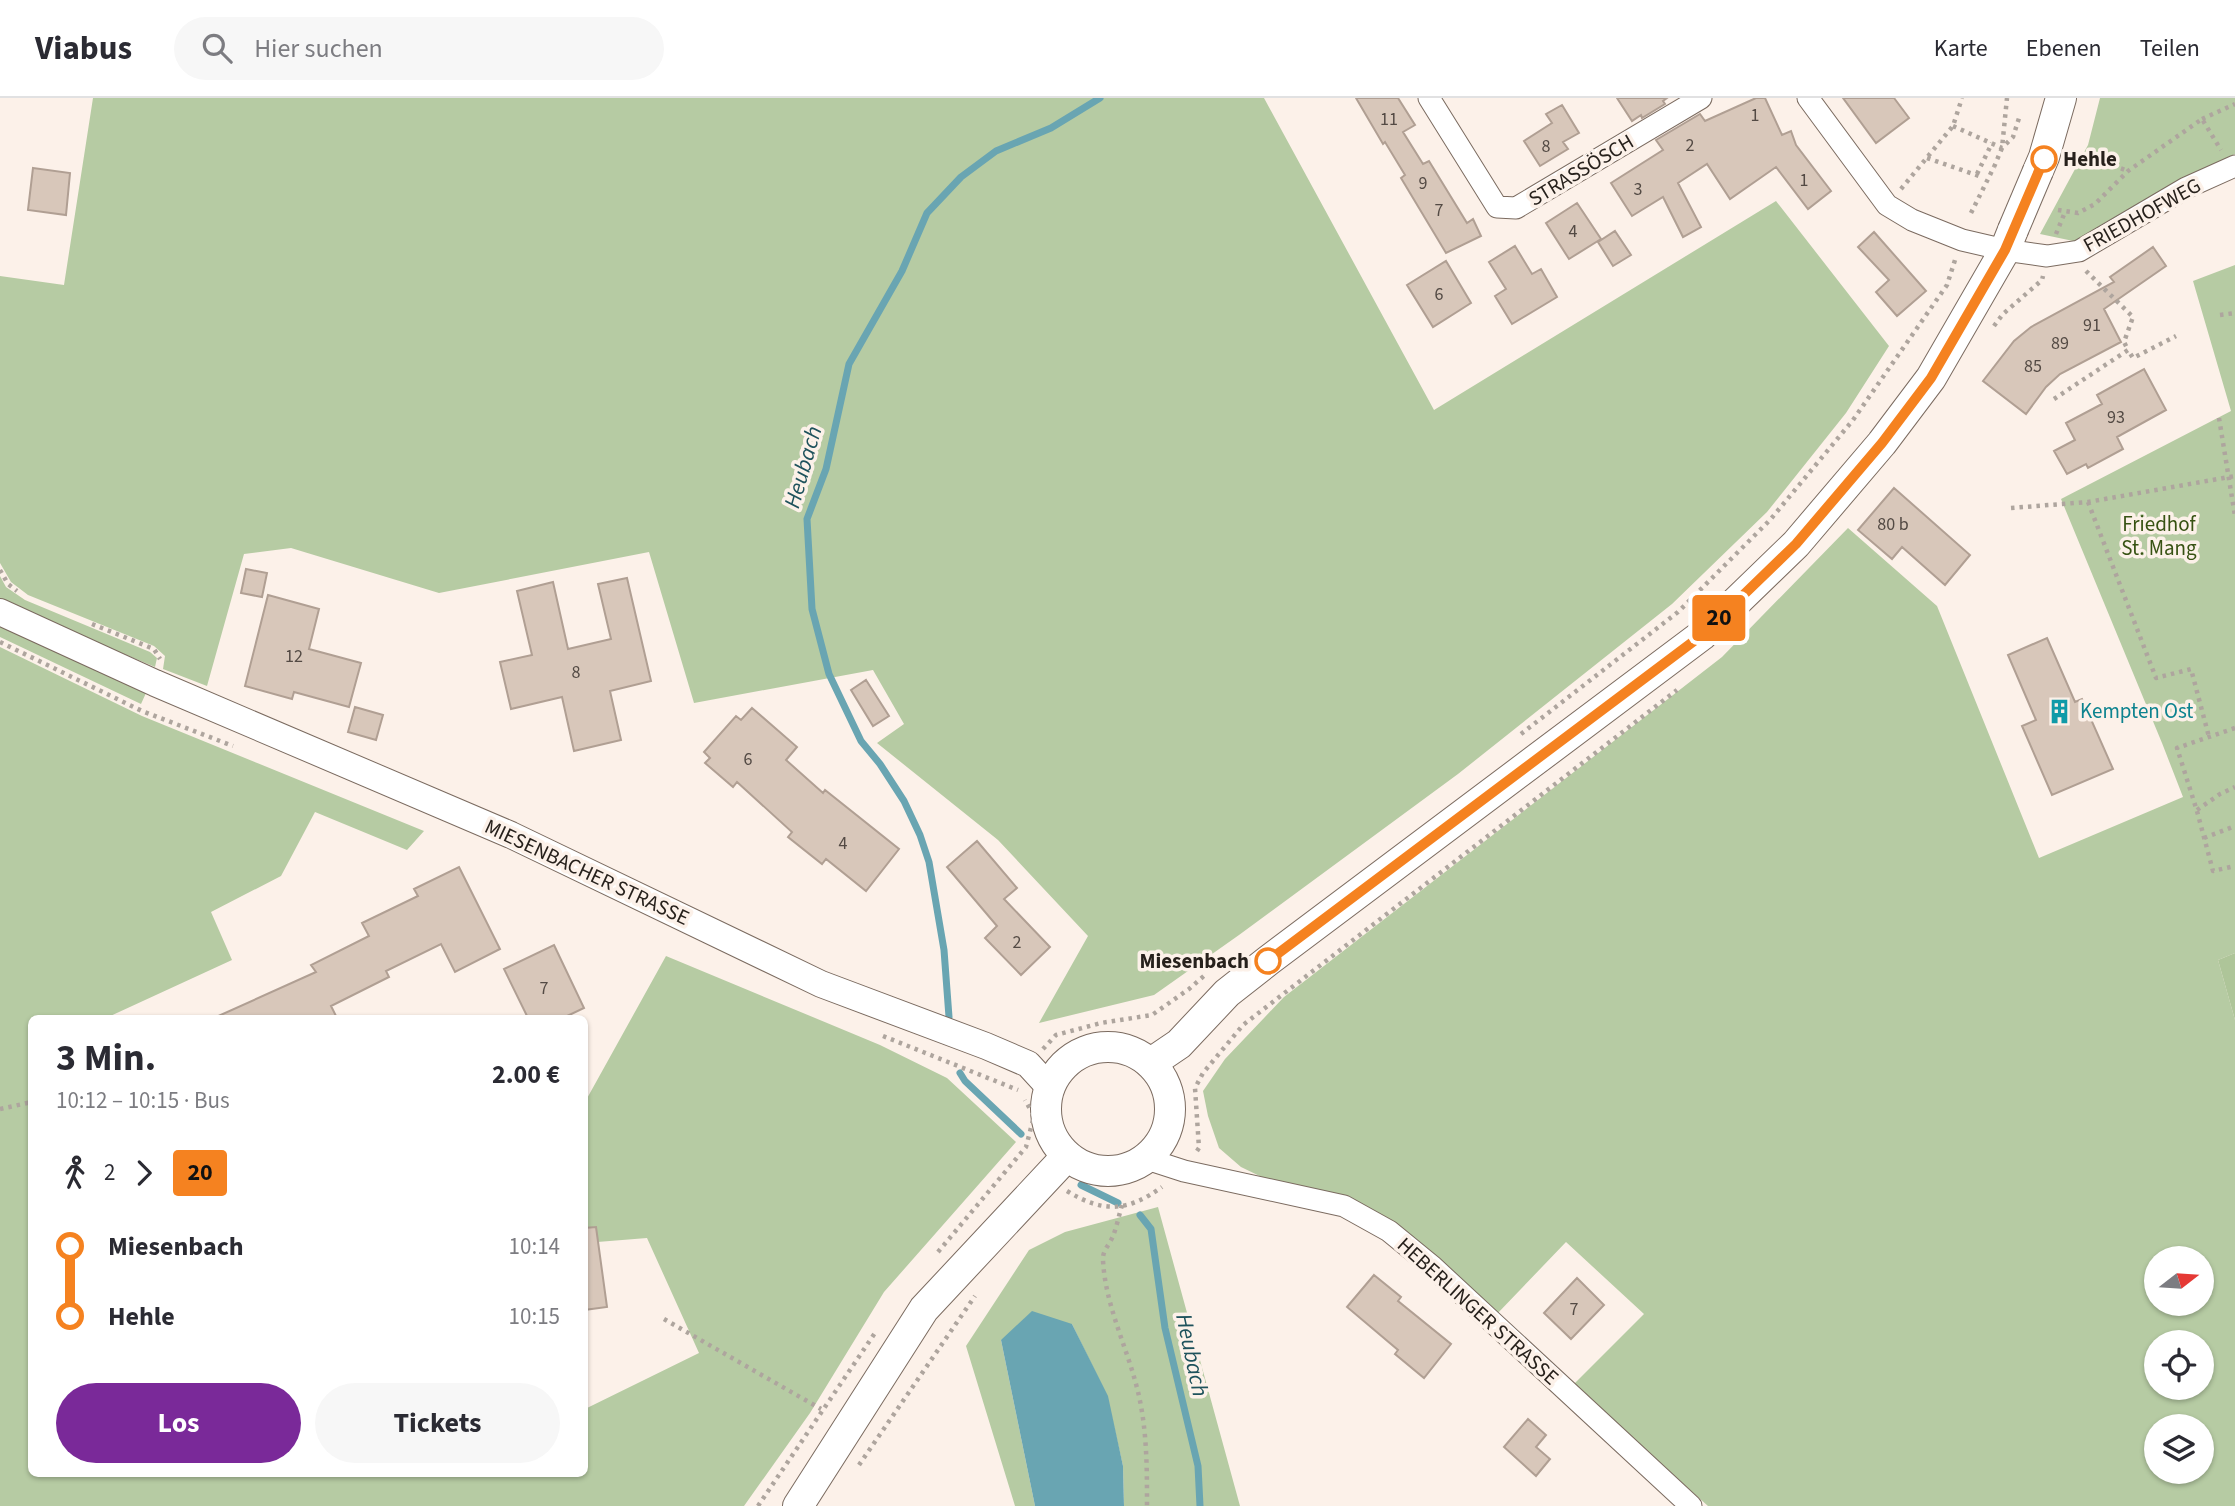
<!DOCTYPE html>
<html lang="de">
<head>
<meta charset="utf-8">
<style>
	:root { --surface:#fff; --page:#f7f7f7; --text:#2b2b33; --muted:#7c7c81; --line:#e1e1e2; --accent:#7a2999 }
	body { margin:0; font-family:"Source Sans 3",sans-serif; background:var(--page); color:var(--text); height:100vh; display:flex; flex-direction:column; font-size:26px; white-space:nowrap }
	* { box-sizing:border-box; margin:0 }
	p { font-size:23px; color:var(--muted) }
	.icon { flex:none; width:38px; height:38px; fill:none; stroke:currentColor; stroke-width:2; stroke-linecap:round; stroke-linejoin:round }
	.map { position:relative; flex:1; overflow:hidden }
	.panel { position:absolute; left:28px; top:917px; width:560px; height:462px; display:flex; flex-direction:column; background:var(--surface); border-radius:10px; box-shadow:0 2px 5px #0004 }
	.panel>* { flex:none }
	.badge { padding:0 14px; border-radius:5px; font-size:24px; line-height:46px }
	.needle { width:46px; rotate:73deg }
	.fabs { position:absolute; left:2144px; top:1148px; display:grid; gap:14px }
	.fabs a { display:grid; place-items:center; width:70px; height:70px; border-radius:50%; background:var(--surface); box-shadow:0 2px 5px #0004; font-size:35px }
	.map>.badge { position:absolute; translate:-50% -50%; box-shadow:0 0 0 4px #fff }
	.legs { display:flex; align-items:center; gap:10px; height:77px; padding:0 28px; font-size:23px }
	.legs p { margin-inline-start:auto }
	.overview { display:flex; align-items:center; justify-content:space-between; height:119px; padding:0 28px }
	h1 { font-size:38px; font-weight:700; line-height:52px }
	.cta { display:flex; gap:14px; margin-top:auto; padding:14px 28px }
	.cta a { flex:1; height:80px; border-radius:42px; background:var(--accent); color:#fff; font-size:28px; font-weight:700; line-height:80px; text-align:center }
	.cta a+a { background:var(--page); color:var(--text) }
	ul { padding:0 28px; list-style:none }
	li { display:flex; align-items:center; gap:24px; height:70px; font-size:26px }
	li i { display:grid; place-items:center; width:10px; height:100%; margin:0 9px; background:currentColor }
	li i::after { content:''; width:18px; height:18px; margin:-9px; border:5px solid; border-radius:50%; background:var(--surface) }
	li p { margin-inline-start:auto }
	li:first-child i { background:linear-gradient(#0000 50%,currentColor 0) }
	li:last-child i { background:linear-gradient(currentColor 50%,#0000 0) }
	header { display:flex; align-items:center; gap:42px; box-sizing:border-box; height:98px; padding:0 35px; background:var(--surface); border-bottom:2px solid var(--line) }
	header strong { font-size:33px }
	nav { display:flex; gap:38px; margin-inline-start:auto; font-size:24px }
	.search { width:490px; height:63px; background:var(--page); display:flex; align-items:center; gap:18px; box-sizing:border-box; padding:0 24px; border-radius:38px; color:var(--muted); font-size:26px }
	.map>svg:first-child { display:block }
	.green { fill:#b6cba3; fill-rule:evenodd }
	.forest { fill:#aec599 }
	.water { fill:#69a5b2 }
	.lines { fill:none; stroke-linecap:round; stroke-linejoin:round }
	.stream { stroke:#69a5b2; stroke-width:7 }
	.building { fill:#d8c7ba; stroke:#b09f93; stroke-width:2 }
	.minor-casing { stroke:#7b6b60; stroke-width:23 }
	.tertiary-casing { stroke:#7b6b60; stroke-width:28 }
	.secondary-casing { stroke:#7b6b60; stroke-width:32 }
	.path { stroke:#aea59e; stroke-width:4.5; stroke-dasharray:3.5 5; stroke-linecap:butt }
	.minor { stroke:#fff; stroke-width:21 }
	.tertiary { stroke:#fff; stroke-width:26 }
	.secondary { stroke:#fff; stroke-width:30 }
	.secondary-bridge-casing { stroke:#7b6b60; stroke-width:32; stroke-linecap:butt }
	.path-bridge { stroke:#aea59e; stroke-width:4.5; stroke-dasharray:3.5 5; stroke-linecap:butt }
	.secondary-bridge { stroke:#fff; stroke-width:30 }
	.line-1-casing { stroke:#fff; stroke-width:16 }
	.line-1 { stroke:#f58220; stroke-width:10 }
	.stop-1-dot { fill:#fff; stroke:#f58220; stroke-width:3.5 }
	.labels { text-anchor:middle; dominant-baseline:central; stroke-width:7; stroke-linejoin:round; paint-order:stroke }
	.number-label { font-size:18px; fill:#534a44 }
	.stop-label { font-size:21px; font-weight:bold; fill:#27211c; stroke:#fcf1e9; text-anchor:start }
	.street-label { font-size:21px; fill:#27211c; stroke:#fcf1e9 }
	.park-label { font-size:21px; fill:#375213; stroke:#fcf1e9 }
	.culture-label { font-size:21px; fill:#0d838f; stroke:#fcf1e9; text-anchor:start }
	.water-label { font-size:23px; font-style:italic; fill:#1e525c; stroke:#fcf1e9 }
</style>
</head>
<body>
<header>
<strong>Viabus</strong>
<div class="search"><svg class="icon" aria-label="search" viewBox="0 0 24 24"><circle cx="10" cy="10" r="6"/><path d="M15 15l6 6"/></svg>Hier suchen</div>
<nav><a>Karte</a><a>Ebenen</a><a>Teilen</a></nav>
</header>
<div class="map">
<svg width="2235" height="1408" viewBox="0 0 2235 1408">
	<rect width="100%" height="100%" fill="#fcf1e9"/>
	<path class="green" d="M93 0H1264L1434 312 1776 103 1889 248 1846 315 1767 414 1672 506 1458 676 1239 837 1154 897 1039 925 1088 838 998 742 877 645 904 626 873 572 694 605 649 454 439 495 291 450 244 456 207 588 163 571 165 558 154 548 28 497 11 484 0 465V178L64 187Z
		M2100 0H2235V56L2194 75 2078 144 2040 136 2088 47Z
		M2235 167V855L2218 862 2235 922V1408H1708L1573 1287 1644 1216 1566 1144 1496 1217 1438 1164 1241 1069 1219 1050 1208 1018 1203 993 1225 961 1284 899 1722 559 1848 430 1937 508 2039 760 2183 699 2162 645 2061 401 2231 313 2193 183ZM2156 1160H2202V1206H2156ZM2156 1244H2202V1290H2156ZM2156 1328H2202V1374H2156Z
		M0 478 6 489 25 502 150 554 157 560 155 569 0 504Z
		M0 527 146 595 141 606 0 539Z
		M0 549 142 618 424 733 407 752 315 714 281 778 211 814 232 862 106 920H32V1376H584L585 1311 699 1255 647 1140 585 1145V1004L666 858 880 947 947 980 1016 1044 884 1194 810 1315 744 1408H0Z
		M1158 1109 1240 1408H1124L1123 1368 1107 1298 1072 1226 1001 1242 1035 1408H1015L966 1248 1029 1152 1065 1134Z"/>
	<path class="forest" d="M2235 855V922L2218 862Z"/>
	<path class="water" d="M1032 1213 1072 1226 1108 1298 1123 1368 1124 1408H1035L1001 1242Z"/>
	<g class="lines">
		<path class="stream" d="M949 919 944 852 929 764 920 737 904 703 880 666 861 643 829 576 812 511 807 421 826 371 849 266 902 173 927 115 961 79 996 53 1051 30 1100 0
			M960 975 965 983 1021 1036
			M1081 1087 1118 1105
			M1140 1117 1151 1131 1165 1230 1198 1368 1200 1408"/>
	</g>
	<path class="building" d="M1356 0H1398L1415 27 1403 34 1423 66 1429 63 1467 125 1473 121 1481 138 1446 155 1401 80 1405 77 1385 44 1383 46Z
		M1617 0H1667L1663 3 1665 6 1642 20 1641 17 1632 23Z
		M1756 0H1765L1782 37 1791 33 1796 47 1831 93 1808 111 1776 69 1730 101 1707 66 1678 85 1701 129 1683 139 1663 99 1632 118 1611 85 1663 52 1656 42 1700 16 1705 23Z
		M1843 0H1894L1909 20 1876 45Z
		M1562 7 1579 35 1563 44 1568 51 1540 68 1524 43 1552 25 1546 16Z
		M33 70 70 75 66 117 28 112Z
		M1577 105 1601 141 1569 161 1546 125Z
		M1615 133 1631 157 1613 168 1598 144Z
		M1874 134 1926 193 1897 218 1876 194 1889 182 1858 149Z
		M1515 148 1532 176 1541 171 1557 199 1512 226 1495 198 1506 191 1489 164Z
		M2153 149 2166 168 2104 211 2121 244 2060 276 2046 289 2026 316 1983 283 2014 243 2031 229 2114 184 2110 179Z
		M1446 163 1471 205 1433 229 1407 187Z
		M2144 271 2166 312 2117 339 2123 351 2088 370 2086 366 2067 376 2054 353 2075 342 2066 325 2102 306 2097 297Z
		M1894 390 1970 457 1945 487 1902 449 1892 461 1858 432Z
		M246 471 267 475 262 499 241 495Z
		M627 480 651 583 610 593 621 642 574 653 562 599 511 611 500 564 532 557 517 493 553 484 568 551 611 541 598 486Z
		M268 497 319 511 309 551 361 565 349 609 294 594 292 601 245 588Z
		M2047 540 2075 604 2082 601 2113 671 2052 697 2022 628 2036 622 2008 557Z
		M866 582 889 618 873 628 851 592Z
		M355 609 383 617 376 642 348 634Z
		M752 610 797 649 786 662 823 695 825 692 899 751 866 793 826 761 822 766 788 739 792 734 737 684 733 689 705 665 710 660 704 654 736 618 741 622Z
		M977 743 1017 790 1004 801 1050 849 1021 877 985 840 997 828 947 769Z
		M459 769 500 851 455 874 441 846 386 873 389 879 331 908 337 920H214L316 874 311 867 369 838 362 825 418 798 414 791Z
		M554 847 584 910 563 920H528L504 871Z
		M596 1129 607 1209 584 1212V1130Z
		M1374 1177 1401 1199 1398 1203 1451 1246 1424 1280 1395 1256 1398 1252 1347 1209Z
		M1577 1180 1604 1207 1571 1241 1544 1215Z
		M1528 1321 1546 1337 1536 1349 1550 1361 1536 1378 1504 1349Z"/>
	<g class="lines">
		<defs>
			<path id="minor" d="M1429 0 1497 109 1516 110 1701 0
				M1808 0 1887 107 1912 122 1962 142 2005 152 2047 158 2079 153 2186 90 2235 68
				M1147 1061 1184 1073 1344 1108 1389 1133 1433 1169 1691 1408"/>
			<path id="tertiary" d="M0 514 155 585 511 737 821 886 986 948 1028 966 1050 990"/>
			<path id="secondary" d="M2038 73 2044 59 2061 0
				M1046 1011a62 62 0 1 1 124 0a62 62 0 1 1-124 0Z
				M1151 965 1179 946 1227 895 1269 862 1702 537 1796 446 1882 345 1931 280 2005 152 2013 132
				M798 1408 924 1211 1067 1058"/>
		</defs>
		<use href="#minor" class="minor-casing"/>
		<use href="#tertiary" class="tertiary-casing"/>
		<use href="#secondary" class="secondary-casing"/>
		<path class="path" d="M2202 21 2235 6
			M1953 28 2002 50 2013 39 2020 17
			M2073 53 2128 73
			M1927 60 1982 79
			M1994 69 2002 50 2007 0
			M1977 76 1992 45
			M1901 91 1953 28 1962 0
			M2058 112 2078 115 2095 106 2128 73 2202 21 2221 52
			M2056 136 2065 114
			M2086 173 2133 219 2124 244 2128 252
			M2220 217 2235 215
			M1994 228 2003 216 2042 182 2043 178
			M2054 301 2128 252 2133 260 2176 238
			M2219 320 2235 418
			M2088 404 2156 580 2191 571 2209 639
			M2011 410 2088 404 2235 378
			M0 472 8 486 17 493
			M92 526 154 551 160 561
			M0 544 142 613 233 648
			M2235 630 2177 650 2197 713 2213 773 2235 768
			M1521 636 1678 514 1770 422 1853 322 1947 187 1955 162
			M2197 712 2220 696 2235 689
			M2204 740 2235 728
			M883 938 1018 992
			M1043 951 1056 937 1101 925 1152 917 1189 891 1205 877
			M0 1011 32 1004
			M1197 1053 1199 1050 1195 990 1203 975 1243 927 1677 592
			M1067 1093C1103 1115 1127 1114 1162 1089
			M1122 1107C1119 1117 1117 1128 1113 1138 1110 1146 1102 1153 1103 1162 1105 1205 1125 1245 1136 1286 1147 1326 1147 1367 1147 1408
			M938 1154 1026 1049 1034 1018 1025 1002
			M664 1221 821 1311
			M859 1367 975 1198
			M758 1408 877 1232"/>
		<use href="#minor" class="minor"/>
		<use href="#tertiary" class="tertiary"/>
		<use href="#secondary" class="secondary"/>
		<defs>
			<path id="secondary-bridge" d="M2013 132 2038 73"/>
		</defs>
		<use href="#secondary-bridge" class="secondary-bridge-casing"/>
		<path class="path-bridge" d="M1971 115 1994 69"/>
		<use href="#secondary-bridge" class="secondary-bridge"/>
	</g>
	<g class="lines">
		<defs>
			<path id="line-1" d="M1268 863 1702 537 1796 446 1882 345 1931 280 2005 152 2044 61"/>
		</defs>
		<use href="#line-1" class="line-1-casing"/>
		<use href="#line-1" class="line-1"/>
	</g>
	<defs>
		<symbol id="building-bare" viewBox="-9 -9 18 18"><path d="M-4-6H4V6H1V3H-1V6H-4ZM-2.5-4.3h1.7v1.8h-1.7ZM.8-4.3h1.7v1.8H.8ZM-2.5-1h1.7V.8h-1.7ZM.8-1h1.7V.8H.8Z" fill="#0f9aa8" stroke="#fcf1e9" stroke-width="2.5" paint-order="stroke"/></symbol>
	</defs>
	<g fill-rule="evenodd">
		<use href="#building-bare" x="2042" y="596" width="35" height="35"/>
	</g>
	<g class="stop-1-dot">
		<circle cx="2044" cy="61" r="12"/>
		<circle cx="1268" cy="863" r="12"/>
	</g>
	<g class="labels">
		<g class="number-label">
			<text x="1755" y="17">1</text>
			<text x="1389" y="21">11</text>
			<text x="1690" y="47">2</text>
			<text x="1546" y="48">8</text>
			<text x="1804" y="82">1</text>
			<text x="1423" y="85">9</text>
			<text x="1638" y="91">3</text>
			<text x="1439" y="112">7</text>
			<text x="1573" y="133">4</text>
			<text x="1439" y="196">6</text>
			<text x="2092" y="227">91</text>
			<text x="2060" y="245">89</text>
			<text x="2033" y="268">85</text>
			<text x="2116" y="319">93</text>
			<text x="1893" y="426">80 b</text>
			<text x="294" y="558">12</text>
			<text x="576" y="574">8</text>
			<text x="748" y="661">6</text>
			<text x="843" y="745">4</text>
			<text x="1017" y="844">2</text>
			<text x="544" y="890">7</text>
			<text x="1574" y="1211">7</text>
		</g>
		<g class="stop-label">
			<text x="2063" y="61">Hehle</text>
			<text x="1249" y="863" text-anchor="end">Miesenbach</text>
		</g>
		<g class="street-label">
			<text transform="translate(1581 72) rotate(-31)">STRASSÖSCH</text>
			<text transform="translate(2142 117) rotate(-29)">FRIEDHOFWEG</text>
			<text transform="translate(587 774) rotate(25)">MIESENBACHER STRASSE</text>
			<text transform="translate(1478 1213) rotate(42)">HEBERLINGER STRASSE</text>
		</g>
		<g class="park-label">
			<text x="2159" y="426">Friedhof<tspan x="2159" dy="24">St. Mang</tspan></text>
		</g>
		<g class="culture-label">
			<text x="2080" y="613">Kempten Ost</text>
		</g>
		<g class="water-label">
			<text transform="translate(803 369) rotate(-74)">Heubach</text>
			<text transform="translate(1192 1257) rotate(78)">Heubach</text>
		</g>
	</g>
</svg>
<div class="fabs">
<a><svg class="needle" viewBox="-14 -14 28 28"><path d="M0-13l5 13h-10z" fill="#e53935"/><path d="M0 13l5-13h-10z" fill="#7c7c81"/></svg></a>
<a><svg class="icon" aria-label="locate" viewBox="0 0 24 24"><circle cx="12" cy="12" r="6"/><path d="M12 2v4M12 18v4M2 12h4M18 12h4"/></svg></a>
<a><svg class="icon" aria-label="layers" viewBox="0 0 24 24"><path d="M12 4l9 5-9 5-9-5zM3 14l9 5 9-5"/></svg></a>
</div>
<b class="badge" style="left:1719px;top:520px;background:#f58220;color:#111">20</b>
<section class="panel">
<div class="overview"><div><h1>3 Min.</h1><p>10:12 – 10:15 · Bus</p></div><b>2.00 €</b></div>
<div class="legs"><svg class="icon" aria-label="walk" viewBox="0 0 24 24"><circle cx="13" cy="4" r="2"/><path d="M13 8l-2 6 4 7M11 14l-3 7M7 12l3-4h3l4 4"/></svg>2<svg class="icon" aria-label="forward" viewBox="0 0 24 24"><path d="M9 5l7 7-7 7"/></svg><b class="badge" style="background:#f58220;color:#111">20</b></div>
<ul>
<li><i style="color:#f58220"></i><b>Miesenbach</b><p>10:14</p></li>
<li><i style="color:#f58220"></i><b>Hehle</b><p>10:15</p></li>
</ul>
<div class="cta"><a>Los</a><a>Tickets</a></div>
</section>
</div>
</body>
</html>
